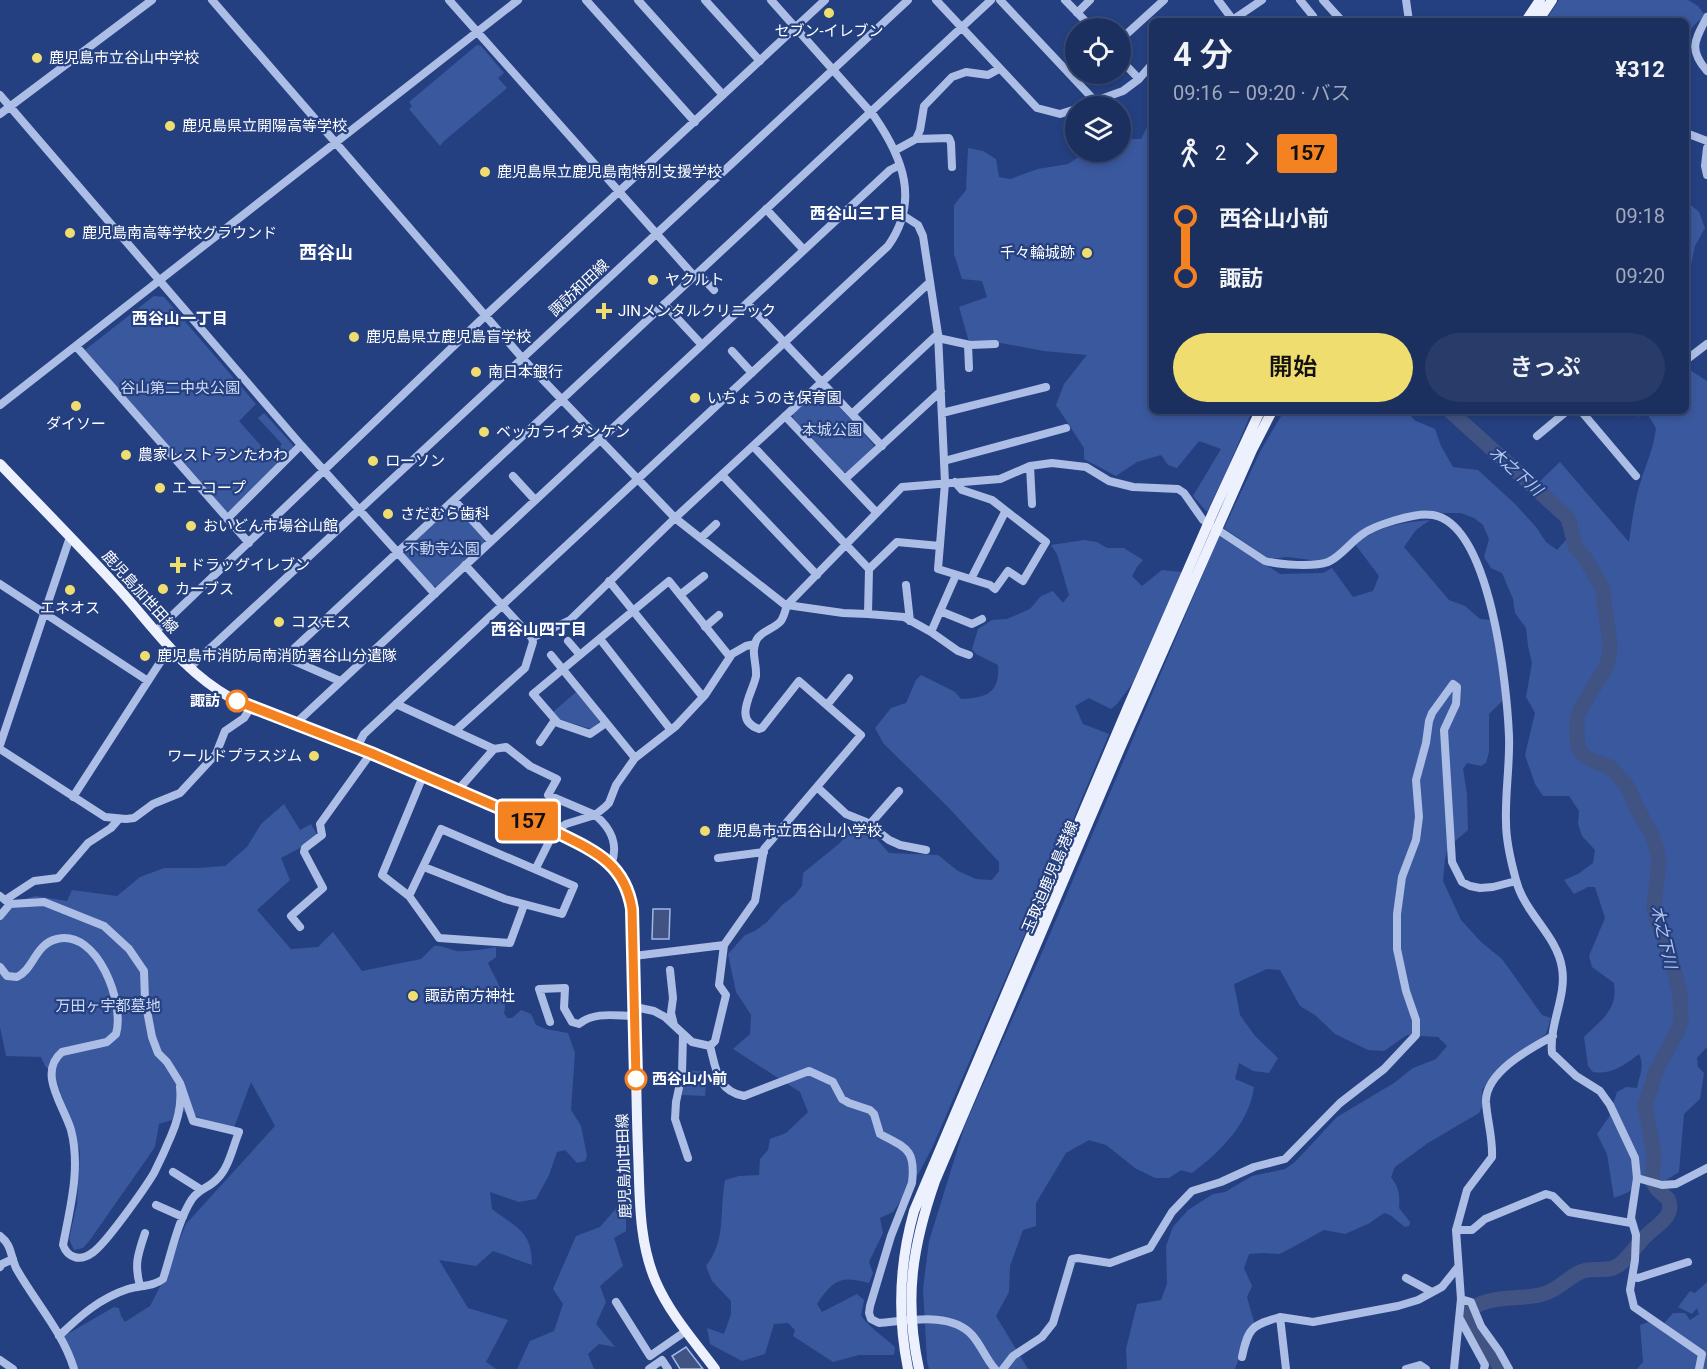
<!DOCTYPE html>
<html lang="ja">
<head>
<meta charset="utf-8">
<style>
	:root { --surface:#1c3060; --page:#293c69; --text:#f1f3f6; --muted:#a0a9bd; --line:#3a4b75; --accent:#f0dd70 }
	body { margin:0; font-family:Roboto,"Noto Sans JP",sans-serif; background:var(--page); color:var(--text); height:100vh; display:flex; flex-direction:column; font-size:22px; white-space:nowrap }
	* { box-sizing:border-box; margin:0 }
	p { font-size:20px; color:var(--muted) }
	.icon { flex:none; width:33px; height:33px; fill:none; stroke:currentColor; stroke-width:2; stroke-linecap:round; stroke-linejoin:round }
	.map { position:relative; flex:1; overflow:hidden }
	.sheet { position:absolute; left:1149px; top:18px; width:540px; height:396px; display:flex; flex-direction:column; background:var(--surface); border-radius:9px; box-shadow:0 3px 9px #0003,0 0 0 2px var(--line) }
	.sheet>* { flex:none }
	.badge { padding:0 12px; border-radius:4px; font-size:21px; line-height:39px }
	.buttons { position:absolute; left:1065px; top:18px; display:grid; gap:12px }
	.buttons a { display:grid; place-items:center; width:66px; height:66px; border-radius:50%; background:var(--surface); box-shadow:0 3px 9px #0003,0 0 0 2px var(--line); font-size:30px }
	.map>.badge { position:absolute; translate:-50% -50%; box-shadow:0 0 0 3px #fff }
	.legs { display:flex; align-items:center; gap:9px; height:66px; padding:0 24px; font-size:20px }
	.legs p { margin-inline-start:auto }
	.head { display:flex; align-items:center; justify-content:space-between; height:102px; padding:0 24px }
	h1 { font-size:33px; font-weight:600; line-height:45px }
	.cta { display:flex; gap:12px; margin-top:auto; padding:12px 24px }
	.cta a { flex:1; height:69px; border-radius:36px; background:var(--accent); color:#111; font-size:24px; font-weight:600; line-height:69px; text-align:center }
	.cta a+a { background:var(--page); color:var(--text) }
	ul { padding:0 24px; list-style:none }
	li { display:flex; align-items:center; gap:21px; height:60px; font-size:22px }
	li i { display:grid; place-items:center; width:9px; height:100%; margin:0 8px; background:currentColor }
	li i::after { content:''; width:15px; height:15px; margin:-8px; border:4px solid; border-radius:50%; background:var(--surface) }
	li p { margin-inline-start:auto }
	li:first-child i { background:linear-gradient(#0000 50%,currentColor 0) }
	li:last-child i { background:linear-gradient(currentColor 50%,#0000 0) }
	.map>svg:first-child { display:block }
	.green { fill:#3a589d }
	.water { fill:#405382; stroke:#a0b7e7; stroke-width:1.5 }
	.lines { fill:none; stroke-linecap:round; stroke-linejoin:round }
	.river { stroke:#405382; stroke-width:15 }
	.minor { stroke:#acbee6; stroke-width:8 }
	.major { stroke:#edf1fd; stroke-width:10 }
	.line-1-casing { stroke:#fff; stroke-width:14 }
	.line-1 { stroke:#f58220; stroke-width:9 }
	.poi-dot { fill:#f0dd70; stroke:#254080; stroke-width:2 }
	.stop-1-dot { fill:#fff; stroke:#f58220; stroke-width:3 }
	.labels { text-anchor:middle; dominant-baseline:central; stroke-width:4.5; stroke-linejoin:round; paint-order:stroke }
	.poi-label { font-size:15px; fill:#fff; stroke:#254080; text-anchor:start }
	.street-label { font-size:15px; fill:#fff; stroke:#254080 }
	.park-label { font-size:15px; fill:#cfdbf5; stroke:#254080 }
	.stop-label { font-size:15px; font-weight:bold; fill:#fff; stroke:#254080; text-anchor:end }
	.neighbourhood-label { font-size:16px; font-weight:bold; fill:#fff; stroke:#254080 }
	.water-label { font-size:16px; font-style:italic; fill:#b7c8ee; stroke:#254080 }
	.quarter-label { font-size:18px; font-weight:bold; fill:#fff; stroke:#254080 }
</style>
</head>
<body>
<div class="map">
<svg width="1707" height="1369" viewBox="0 0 1707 1369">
	<rect width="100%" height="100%" fill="#254080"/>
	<path class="green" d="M1559 0H1688L1698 6 1704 14 1702 19C1691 25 1689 33 1686 44V21H1545Z
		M477 45 481 46 504 73 498 78 507 88 444 141 440 146 409 109 412 106 409 102Z
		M1152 118V411H1252L1227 470 1207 512 1193 496 1221 449 1199 441 1177 468 1168 465 1161 455 1137 462 1116 476 1084 459V448L1056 405 1064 384 1087 355 1044 351 995 342H969L959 307 987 297 982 281 962 279 954 254V205L966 190 968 148 983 151 996 159 999 177 1010 179 1038 169 1068 164 1086 152H1120L1121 142 1131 139H1141Z
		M1686 201 1699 212 1705 228 1695 246 1689 274 1686 278Z
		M154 296 164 297 256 404 239 421 270 456 282 444 258 418 264 413 293 445V450L229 512 224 511 85 350Z
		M1687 368 1707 381V1047L1697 1058 1698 1067 1704 1073 1700 1099 1684 1114 1679 1172 1660 1184 1639 1178 1629 1192 1614 1198 1607 1154 1597 1134 1609 1117 1617 1092 1626 1087 1637 1088C1639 1077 1645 1066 1639 1054 1625 1065 1611 1075 1593 1072L1588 1066 1584 1037C1602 1019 1618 1010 1614 983L1592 967 1589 956 1605 918 1595 887H1588L1574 894 1564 880 1578 874 1593 863 1595 850 1582 836 1578 824 1579 811 1569 796H1543L1535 784 1525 755 1535 713 1526 697 1532 663 1528 646 1526 628 1515 613 1513 599 1502 573 1491 568 1484 557 1489 539 1483 525 1474 518 1461 513H1443L1428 510 1384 522 1328 559 1318 561 1288 557 1269 559 1224 528 1261 450 1284 411H1408L1414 420 1435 429 1441 446 1453 467 1478 470 1515 504 1536 527 1546 542 1557 550 1573 532 1570 525 1577 520 1537 484 1560 462 1629 542C1632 520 1635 498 1642 477 1648 460 1654 446 1656 428L1648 415 1651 411H1686Z
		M818 390H824L873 444 874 448 848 472H843L793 418V414Z
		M455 507 484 539V543L437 586H433L404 554 405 550 451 508Z
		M1430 520 1416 530 1404 547 1449 600 1465 606 1480 619 1490 620 1493 627 1503 700 1489 714V752L1486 763 1481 766 1467 763 1463 769 1467 794 1468 830 1448 847 1445 859 1443 881 1461 920 1481 942 1502 959 1542 1015 1551 1018 1546 1034 1491 1077 1482 1090 1483 1104 1479 1113 1428 1143 1395 1167 1391 1177C1399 1188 1400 1195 1399 1208L1410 1222 1409 1226 1405 1227 1390 1215 1384 1213 1368 1224 1345 1234 1324 1230 1280 1254 1263 1253 1249 1254 1244 1268 1252 1286 1247 1297 1256 1329 1245 1343 1235 1369H1127L1126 1349 1137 1304 1161 1300 1167 1284 1166 1246 1173 1227 1188 1210 1213 1194 1225 1192 1252 1176 1285 1169 1295 1162 1337 1117 1394 1083 1413 1068 1436 1059 1447 1046 1438 1037 1407 1035 1384 1051 1368 1050 1335 1034 1315 1015 1300 1006 1280 970 1267 969 1234 984 1240 1015 1255 1036 1278 1058 1269 1073 1253 1071 1239 1063 1235 1079 1254 1087C1249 1124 1220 1152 1192 1173L1181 1170 1169 1178H1155L1135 1168 1106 1145 1089 1140 1066 1153 1036 1203V1226L1023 1230 1010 1266 1009 1292 996 1316 1028 1369H929L927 1361 923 1289 929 1241 965 1125 1044 948 1220 534 1280 574 1323 573 1332 568 1353 597 1373 591 1379 576 1355 544C1377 527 1403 522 1430 520Z
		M1084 540 1097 542 1107 548H1124L1143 560 1137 567 1132 576 1142 586 1162 570 1182 572 1132 684 1117 704 1111 709 1089 698 1075 706 1083 724 1109 734 1023 938 932 1148 920 1171 893 1212 880 1218 883 1233 869 1262 873 1273 869 1283C841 1275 833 1280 817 1304L822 1312 857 1294 864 1300 861 1316C871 1329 883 1336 895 1347L894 1355H859L833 1362 793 1336 795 1330 788 1323 774 1324 765 1354 742 1361 710 1344 707 1328 724 1334 731 1314V1301L712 1281 706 1266C727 1239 719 1212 725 1180L739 1176 759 1175 760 1159 768 1150 770 1139 786 1133 808 1112 800 1092 733 1049 750 1034 751 1015 736 992 728 954 745 935 755 931 767 922 782 905 794 896 802 886 803 873 840 843 850 830 875 837 889 853 938 855 958 871 976 879 992 880 999 871V862L946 805 883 743 875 728 891 708 906 703 916 680 921 675 955 692 961 699C987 698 1000 693 998 665L976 654 972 649 978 629 992 620 1007 619 1030 609 1041 596 1053 591 1063 603 1069 595 1057 554 1051 545Z
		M576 692 600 721 591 729 559 719 553 712Z
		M284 804 300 830 311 824 319 838 281 858 290 880 257 910 291 949 318 947 333 932 362 971 421 959 434 946C443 945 449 950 457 951 470 952 484 949 496 947V957L488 963C494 977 509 998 504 1013L507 1018H512L521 1010 531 1014 536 1025 546 1029 568 1033 575 1053 571 1110 581 1126 587 1156 585 1161 577 1163 565 1150 557 1152 549 1175 536 1199 519 1202 490 1192 492 1209C517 1228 532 1231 532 1265L493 1251 476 1266 439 1260 468 1308 508 1320 486 1362 496 1369H76L64 1336 114 1307 119 1308 121 1316 125 1322 150 1306 162 1283 186 1224 275 1126 251 1082 233 1130 176 1109 172 1120 159 1124 155 1147 90 1240 83 1248 74 1250 69 1239 77 1204 80 1152 55 1076 45 1066 41 1057 6 1056 0 1027V910L5 904 36 896 67 901 72 890 117 896 140 877 164 868H197L225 866 247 847 261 824Z
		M685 1070 707 1072 705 1096 682 1095Z
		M626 1197V1231L614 1238 623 1266 600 1286 606 1302 596 1324 615 1347 599 1344 588 1354 594 1369H517L530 1341 554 1331 563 1304 553 1289 576 1236 600 1227Z
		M1707 1282V1369H1637L1643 1362 1640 1325 1648 1322 1660 1328 1673 1313H1685L1690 1320 1699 1314 1697 1308 1692 1314 1678 1307 1690 1291 1695 1293Z"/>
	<path class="water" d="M653 909H670L669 939H652Z
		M686 1347 703 1369H680L672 1356Z"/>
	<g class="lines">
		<path class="river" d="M1450 411 1568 518 1576 548 1583 555 1602 587 1610 643 1609 658 1606 667 1581 708 1577 719V737L1578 746 1583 755 1591 760 1610 767 1628 787 1637 808 1652 835 1657 851 1659 862 1654 908 1658 924 1669 951 1680 993 1681 1019 1678 1030 1656 1071 1645 1106 1654 1154 1652 1181 1657 1189 1668 1199C1675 1214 1661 1223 1650 1232 1638 1242 1631 1256 1619 1265 1607 1273 1595 1267 1583 1271 1567 1277 1557 1292 1539 1295 1516 1300 1493 1295 1472 1308L1469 1315 1501 1369"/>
		<path class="minor" d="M212 0 523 359 675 518 784 604 787 605 902 487 1000 479 1030 466 1052 463 1086 467 1109 481 1133 487 1178 489 1184 493 1203 520 1265 561C1280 565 1314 567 1328 562 1340 557 1349 544 1360 536 1373 525 1416 512 1433 515 1491 525 1507 687 1509 736 1510 765 1505 793 1506 822 1506 841 1511 862 1516 880 1524 913 1557 935 1562 968 1567 996 1549 1024 1552 1053L1576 1076 1600 1091 1610 1105 1635 1158 1637 1178 1631 1218 1636 1235 1635 1260 1630 1290 1634 1307 1702 1354 1699 1369
			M449 0 694 276
			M586 0 695 122
			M638 0 723 95
			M705 0 760 61
			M936 0 1037 108 1060 114 1076 109
			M1000 0 1095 101
			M1065 0 1092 28
			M1218 0 1233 20
			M1300 0 1313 16
			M1323 0 1342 21
			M1406 0 1409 21
			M1077 13 1090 0
			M1707 17C1695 40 1688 49 1707 71
			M1231 21 1262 0
			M1120 40 1164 0
			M1139 79 1152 64
			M0 95 301 445 435 594
			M1081 106 1123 91 1139 79 1120 59
			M0 114 152 0
			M1686 133 1707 141
			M916 139 949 138 951 143 952 167
			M1707 148 1705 166 1707 175
			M896 150 916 139 920 130 924 106 952 77 966 72 988 75 999 69
			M766 209 804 250
			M904 216 918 225 923 236 938 334 944 461 945 483 938 569 990 585 995 589 1008 571 1023 581 1046 542 992 500 962 490 955 482
			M698 273 714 290
			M747 303 882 446
			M664 304 702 345
			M938 338 970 345 995 344
			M968 345 969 368
			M76 346 249 543
			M732 351 752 373
			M1686 360 1707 344
			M0 405 518 0
			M1581 411 1636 476
			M1638 411 1639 412
			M942 413 1046 387
			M852 414 938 334
			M785 416 876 512
			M1537 436 1567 411
			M753 446 869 569
			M944 461 1066 428
			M1030 466 1032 504
			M722 475 817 575
			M513 476 535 500
			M845 479 941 391
			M454 500 491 541
			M227 519 301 445
			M701 538 716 524
			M971 579 1005 512
			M609 581 703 697
			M0 584 148 681
			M906 585 910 621
			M680 595 704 576
			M940 611 972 624 982 619
			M868 614 904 617 931 632 956 575
			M705 627 719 615
			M156 631 485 316 825 0
			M931 632 958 651 969 655
			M532 638 570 620 675 518 930 282
			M600 639 671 730
			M568 641 580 655
			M551 655 635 758
			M189 668 908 0
			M340 681 285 657 991 0
			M396 704 494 749 458 790
			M827 705 849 678
			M606 723 590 734 558 723 533 694 669 581 730 657
			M295 724 890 170 900 165
			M455 731 525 668 533 642 532 638 465 565
			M540 742 555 720
			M0 745 70 537
			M357 747 364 734 888 246C920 201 903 158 874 116L771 0
			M0 749 105 817 126 819 134 818 153 804 180 793 216 754 225 731 244 718 251 707
			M494 749 506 747 530 766 557 779 548 795 595 815C611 828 619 845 611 865
			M423 776 382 875 409 896 439 938 510 943 524 905
			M817 787 846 814 866 822 889 840 900 845 926 850
			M73 797 170 647
			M870 824 899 791
			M718 858 764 852
			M536 868 554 832 566 824 595 815 605 807 609 803 616 785 635 758 676 726 705 695 732 654 746 646 755 644
			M0 896 10 904 44 902 104 926 129 949 144 971 145 1000 152 1037 158 1053 167 1062 180 1083 193 1121 239 1132C233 1146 229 1168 217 1179 209 1188 200 1188 192 1199 178 1220 171 1255 163 1279 153 1287 140 1285 128 1289 100 1298 80 1316 59 1336
			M409 896 441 829 574 886 562 914 505 899 424 867
			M5 900 34 881 58 878 88 843 111 828 118 820
			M0 916 10 904
			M300 927 291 916 323 888 304 852 305 848 322 835 320 824 371 753
			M634 956 724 945 755 901 764 849 861 735 799 681 762 728 759 729C732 720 753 693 756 676 757 663 750 651 757 639 762 631 773 629 780 622 784 618 785 611 787 605L843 613 868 614 869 569 897 542 940 546
			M0 967 7 976 17 977C34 969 35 944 57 939 98 929 125 1004 116 1034L107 1042 62 1052C37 1073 64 1106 71 1130 81 1168 70 1208 63 1245 68 1259 81 1261 92 1253 105 1245 145 1188 154 1173 160 1161 166 1148 171 1136 178 1120 182 1104 180 1087
			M670 970 673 998 671 1013 674 1025
			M635 1007 654 1011 665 1017 692 1042 710 1046C716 1069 717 1091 744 1096L809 1071 833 1082 842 1099 849 1103 870 1110 874 1114 880 1134C906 1148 916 1149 912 1183L891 1236 870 1306 869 1313 871 1319 879 1323C907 1321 951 1311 972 1335 981 1345 986 1359 995 1369
			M550 1022 539 989 565 988 564 1008 572 1022 579 1024C595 1011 616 1016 635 1016
			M683 1035 682 1074 676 1102 675 1119 688 1158
			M710 1046 715 1041 726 995 719 985 724 945
			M173 1172 200 1189
			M1637 1178 1662 1185 1676 1184 1707 1168
			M156 1205 183 1217
			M1456 1230H1472L1485 1219 1546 1194 1553 1196 1569 1212 1631 1223
			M0 1236C12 1245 10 1255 16 1268 35 1302 63 1332 74 1369
			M0 1267 2 1264 13 1259
			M1633 1277 1638 1278 1688 1262
			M1406 1278 1432 1292
			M140 1286C134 1264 138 1254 145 1233
			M1461 1299 1471 1302 1481 1326 1499 1351 1509 1369
			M616 1302 650 1356 686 1331
			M1460 1319 1485 1365 1484 1369
			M1242 1357C1248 1328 1252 1325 1280 1317
			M0 1360 13 1369
			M649 1369 662 1360 668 1369
			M1003 1369 1013 1356 1042 1337 1053 1323 1072 1259 1078 1258 1110 1263 1150 1248 1172 1212 1192 1191 1221 1182 1254 1167 1285 1159 1340 1103 1384 1069 1416 1035V1020L1406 991 1397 949V914L1402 877 1416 840 1419 817 1416 780 1426 743 1429 721 1432 713 1453 684 1457 687 1456 704 1444 730 1452 862 1462 882 1470 886 1480 888 1493 887 1516 881
			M1286 1369 1280 1317 1313 1322 1398 1306 1418 1300 1442 1287 1458 1267
			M1406 1369 1420 1365 1426 1369
			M1454 1369 1461 1299 1456 1230 1467 1190 1492 1157C1493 1138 1487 1120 1486 1102 1485 1072 1531 1048 1553 1036"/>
		<path class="major" d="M1526 21 1540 0
			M1538 21 1552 0
			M0 464C40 506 81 547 120 590 156 630 183 671 231 698 324 736 417 772 510 813 543 827 584 839 611 864 624 877 629 892 632 909 636 990 635 1070 638 1151 640 1195 638 1241 656 1282 670 1314 694 1341 715 1369
			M908 1369C897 1315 899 1264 914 1211L1128 707 1215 508 1260 411
			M919 1369C904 1300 912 1247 935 1181L1121 746 1252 450 1272 411"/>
	</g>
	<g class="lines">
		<defs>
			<path id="line-1" d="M237 701 371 753 560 834C597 852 625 865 632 909L636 1079"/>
		</defs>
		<use href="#line-1" class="line-1-casing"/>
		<use href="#line-1" class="line-1"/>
	</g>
	<g class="poi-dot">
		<circle cx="829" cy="13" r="6"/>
		<circle cx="37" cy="58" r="6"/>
		<circle cx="170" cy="126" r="6"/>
		<circle cx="485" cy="172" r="6"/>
		<circle cx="70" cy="233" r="6"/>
		<circle cx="1087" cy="253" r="6"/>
		<circle cx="653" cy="280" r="6"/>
		<path d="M601 302h6v6h6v6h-6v6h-6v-6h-6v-6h6z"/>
		<circle cx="354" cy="337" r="6"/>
		<circle cx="476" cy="372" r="6"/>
		<circle cx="695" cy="398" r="6"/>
		<circle cx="76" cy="406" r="6"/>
		<circle cx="484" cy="432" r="6"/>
		<circle cx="126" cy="455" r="6"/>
		<circle cx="373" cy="461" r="6"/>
		<circle cx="160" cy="488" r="6"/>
		<circle cx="388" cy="514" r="6"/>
		<circle cx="191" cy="526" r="6"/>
		<path d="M175 556h6v6h6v6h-6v6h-6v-6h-6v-6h6z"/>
		<circle cx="163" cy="589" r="6"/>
		<circle cx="70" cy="590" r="6"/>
		<circle cx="279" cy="622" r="6"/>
		<circle cx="145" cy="656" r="6"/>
		<circle cx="314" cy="756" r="6"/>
		<circle cx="705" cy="831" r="6"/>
		<circle cx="413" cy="996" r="6"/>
	</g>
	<g class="stop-1-dot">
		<circle cx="237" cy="701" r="10"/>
		<circle cx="636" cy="1079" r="10"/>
	</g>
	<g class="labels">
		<g class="poi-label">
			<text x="829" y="31" text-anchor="middle">セブン-イレブン</text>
			<text x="49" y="58">鹿児島市立谷山中学校</text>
			<text x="182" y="126">鹿児島県立開陽高等学校</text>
			<text x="497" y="172">鹿児島県立鹿児島南特別支援学校</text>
			<text x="82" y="233">鹿児島南高等学校グラウンド</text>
			<text x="1075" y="253" text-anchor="end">千々輪城跡</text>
			<text x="665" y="280">ヤクルト</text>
			<text x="618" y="311">JINメンタルクリニック</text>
			<text x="366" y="337">鹿児島県立鹿児島盲学校</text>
			<text x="488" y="372">南日本銀行</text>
			<text x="707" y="398">いちょうのき保育園</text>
			<text x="76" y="424" text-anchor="middle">ダイソー</text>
			<text x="496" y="432">ベッカライダンケン</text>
			<text x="138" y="455">農家レストランたわわ</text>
			<text x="385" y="461">ローソン</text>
			<text x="172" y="488">エーコープ</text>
			<text x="400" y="514">さだむら歯科</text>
			<text x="203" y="526">おいどん市場谷山館</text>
			<text x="190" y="565">ドラッグイレブン</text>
			<text x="175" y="589">カーブス</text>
			<text x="70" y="608" text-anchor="middle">エネオス</text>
			<text x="291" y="622">コスモス</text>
			<text x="157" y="656">鹿児島市消防局南消防署谷山分遣隊</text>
			<text x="302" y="756" text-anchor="end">ワールドプラスジム</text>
			<text x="717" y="831">鹿児島市立西谷山小学校</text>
			<text x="425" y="996">諏訪南方神社</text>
		</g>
		<g class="street-label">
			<text transform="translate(579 288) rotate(-43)">諏訪和田線</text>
			<text transform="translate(140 592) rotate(48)">鹿児島加世田線</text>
			<text transform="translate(1050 877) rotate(-67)">玉取迫鹿児島港線</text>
			<text transform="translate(624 1166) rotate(-92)">鹿児島加世田線</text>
		</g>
		<g class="park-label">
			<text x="180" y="388">谷山第二中央公園</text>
			<text x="832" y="430">本城公園</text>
			<text x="442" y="549">不動寺公園</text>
			<text x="108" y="1006">万田ヶ宇都墓地</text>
		</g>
		<g class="stop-label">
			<text x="220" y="701">諏訪</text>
			<text x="652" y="1079" text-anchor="start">西谷山小前</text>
		</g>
		<g class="neighbourhood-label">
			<text x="858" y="213">西谷山三丁目</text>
			<text x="180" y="318">西谷山一丁目</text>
			<text x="539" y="629">西谷山四丁目</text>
		</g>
		<g class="water-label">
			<text transform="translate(1516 471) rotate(42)">木之下川</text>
			<text transform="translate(1664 937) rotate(77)">木之下川</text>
		</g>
		<g class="quarter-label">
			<text x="326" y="252">西谷山</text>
		</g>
	</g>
</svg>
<div class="buttons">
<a><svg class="icon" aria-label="locate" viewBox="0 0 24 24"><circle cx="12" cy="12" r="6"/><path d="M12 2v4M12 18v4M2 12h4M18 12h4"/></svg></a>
<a><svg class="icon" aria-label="layers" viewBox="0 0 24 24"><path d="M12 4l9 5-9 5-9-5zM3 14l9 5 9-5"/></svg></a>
</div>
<b class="badge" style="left:528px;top:821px;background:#f58220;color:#111">157</b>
<section class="sheet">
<div class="head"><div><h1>4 分</h1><p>09:16 – 09:20 · バス</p></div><b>¥312</b></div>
<div class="legs"><svg class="icon" aria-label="walk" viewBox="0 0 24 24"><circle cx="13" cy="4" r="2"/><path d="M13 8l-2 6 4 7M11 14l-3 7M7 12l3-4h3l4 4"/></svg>2<svg class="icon" aria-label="forward" viewBox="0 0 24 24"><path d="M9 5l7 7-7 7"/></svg><b class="badge" style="background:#f58220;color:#111">157</b></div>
<ul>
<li><i style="color:#f58220"></i><b>西谷山小前</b><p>09:18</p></li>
<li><i style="color:#f58220"></i><b>諏訪</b><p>09:20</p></li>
</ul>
<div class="cta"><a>開始</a><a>きっぷ</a></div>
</section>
</div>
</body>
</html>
